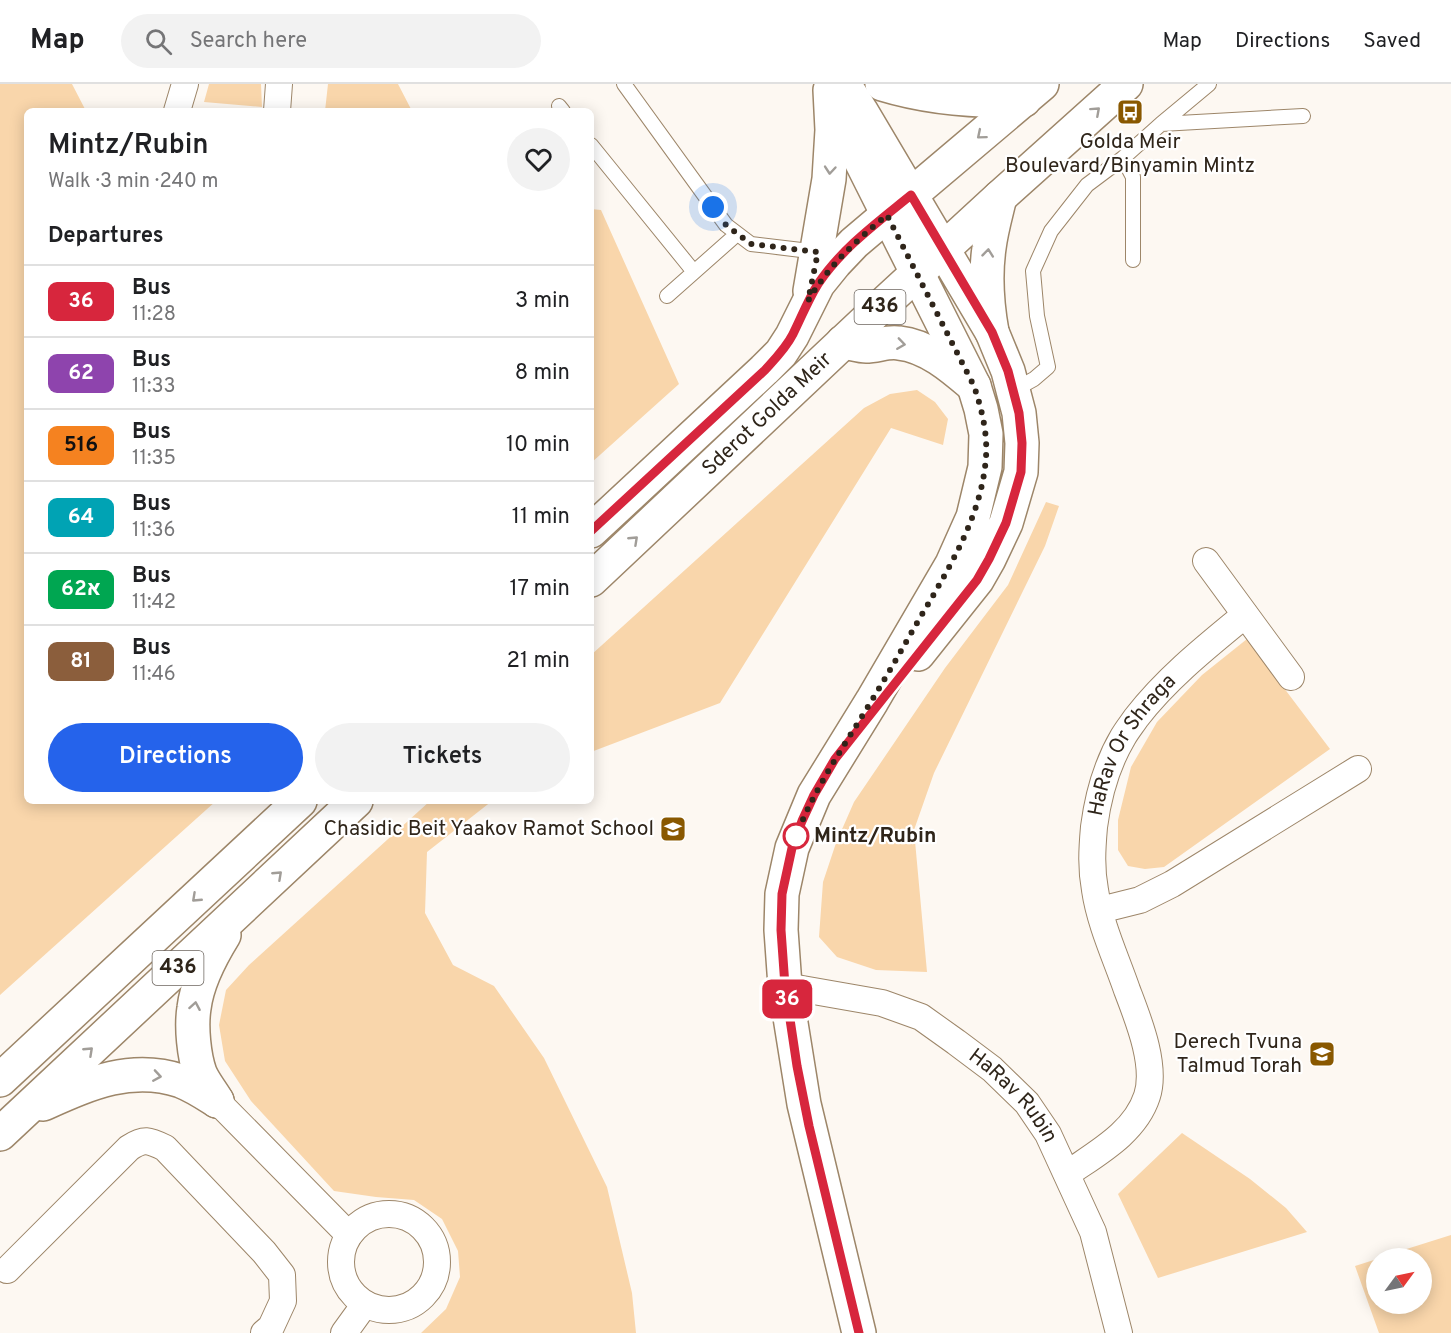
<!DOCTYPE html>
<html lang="en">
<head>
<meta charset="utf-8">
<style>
	:root { --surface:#fff; --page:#f2f2f2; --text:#202124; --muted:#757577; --line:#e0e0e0; --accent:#2563eb }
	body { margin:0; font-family:Overpass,Heebo,sans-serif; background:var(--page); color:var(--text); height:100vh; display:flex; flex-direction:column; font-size:22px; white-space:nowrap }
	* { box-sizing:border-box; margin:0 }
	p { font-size:20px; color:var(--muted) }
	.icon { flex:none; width:33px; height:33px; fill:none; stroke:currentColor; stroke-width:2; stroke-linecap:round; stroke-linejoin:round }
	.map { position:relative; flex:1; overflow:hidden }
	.details { position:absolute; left:24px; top:24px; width:570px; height:696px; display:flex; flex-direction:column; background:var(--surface); border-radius:9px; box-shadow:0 3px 15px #0003 }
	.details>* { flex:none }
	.badge { padding:0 12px; border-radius:9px; font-size:21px; line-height:39px }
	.needle { width:39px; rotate:57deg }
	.tools { position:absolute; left:1366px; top:1164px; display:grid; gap:12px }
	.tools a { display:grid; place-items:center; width:66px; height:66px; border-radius:50%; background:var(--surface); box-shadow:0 3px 15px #0003; font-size:30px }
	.you { position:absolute; width:30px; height:30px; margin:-15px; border:4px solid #fff; border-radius:50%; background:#1a73e8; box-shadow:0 0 0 9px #1a73e833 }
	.map>.badge { position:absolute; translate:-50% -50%; box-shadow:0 0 0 3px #fff }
	h2 { padding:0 24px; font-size:22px; line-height:54px }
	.round { display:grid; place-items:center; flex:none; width:63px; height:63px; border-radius:32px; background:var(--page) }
	.head { display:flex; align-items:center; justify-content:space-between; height:102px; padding:0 24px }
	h1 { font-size:28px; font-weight:600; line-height:45px }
	.primary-button { display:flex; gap:12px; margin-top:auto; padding:12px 24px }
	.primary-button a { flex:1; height:69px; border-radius:36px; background:var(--accent); color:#fff; font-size:24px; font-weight:600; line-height:69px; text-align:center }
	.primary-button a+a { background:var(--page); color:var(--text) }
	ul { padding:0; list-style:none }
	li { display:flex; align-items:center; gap:18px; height:72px; padding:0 24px; border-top:2px solid var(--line) }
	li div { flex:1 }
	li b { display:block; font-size:22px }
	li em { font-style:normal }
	li .badge { min-width:66px; font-weight:700; text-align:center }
	header { display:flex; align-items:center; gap:36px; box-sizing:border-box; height:84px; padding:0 30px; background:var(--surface); border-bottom:2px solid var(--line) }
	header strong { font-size:28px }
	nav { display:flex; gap:33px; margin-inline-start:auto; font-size:21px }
	.search { width:420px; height:54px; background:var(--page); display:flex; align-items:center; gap:15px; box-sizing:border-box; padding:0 21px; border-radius:33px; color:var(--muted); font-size:22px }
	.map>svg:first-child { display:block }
	.green { fill:#f9d6ab }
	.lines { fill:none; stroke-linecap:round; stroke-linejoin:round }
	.lane-casing { stroke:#9d8669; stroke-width:16 }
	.street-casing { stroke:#9d8669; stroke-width:28 }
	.secondary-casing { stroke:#9d8669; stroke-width:36 }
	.primary-casing { stroke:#9d8669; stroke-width:36 }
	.lane { stroke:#fff; stroke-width:14 }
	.street { stroke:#fff; stroke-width:26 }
	.secondary { stroke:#fff; stroke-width:33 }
	.primary { stroke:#fff; stroke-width:33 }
	.oneway { stroke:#a19d98 }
	.line-casing { stroke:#fff; stroke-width:14 }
	.line { stroke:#d7263d; stroke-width:9 }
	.walk { stroke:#2f251a; stroke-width:6; stroke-dasharray:0 10.8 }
	.stop-dot { fill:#fff; stroke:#d7263d; stroke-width:3 }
	.labels { text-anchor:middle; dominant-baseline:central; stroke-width:4.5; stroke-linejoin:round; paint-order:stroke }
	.shield { fill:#fff; stroke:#6d665f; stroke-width:1.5 }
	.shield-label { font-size:20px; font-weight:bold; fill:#2f251a }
	.poi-label { font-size:21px; fill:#2f251a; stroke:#fff; text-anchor:end }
	.street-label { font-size:21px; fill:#2f251a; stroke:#fff }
	.stop-label { font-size:21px; font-weight:bold; fill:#2f251a; stroke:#fff; text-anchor:start }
</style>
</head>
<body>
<header>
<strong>Map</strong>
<div class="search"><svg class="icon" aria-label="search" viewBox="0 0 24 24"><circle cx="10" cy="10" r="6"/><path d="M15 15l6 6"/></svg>Search here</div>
<nav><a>Map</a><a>Directions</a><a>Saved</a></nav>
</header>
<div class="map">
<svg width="1451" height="1249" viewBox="0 0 1451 1249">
	<rect width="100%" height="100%" fill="#fdf8f2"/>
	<path class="green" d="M0 0H72L86 27H27V717H216L0 911Z
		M209 0H261L262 23 204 18Z
		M328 0H398L412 27H325Z
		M591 125 601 126 679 300 591 379Z
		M917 306 935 318 948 335 943 361 891 344 720 619 591 668V571L864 324 890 310Z
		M1046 418 1059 422 1045 462 934 689 914 746 927 888 876 886 837 873 819 853 823 798 836 759 854 718 945 584 1008 501Z
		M1247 555 1330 665 1164 783 1145 785 1128 782 1118 766V736L1131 683 1157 638 1202 591Z
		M430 717H492L427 768 425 829 453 881 494 902 544 974 607 1103 632 1209 636 1249H421L446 1225 460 1193 458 1167 442 1135 414 1116 376 1113 334 1107 251 1017 225 977 219 941 226 906 249 881Z
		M1182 1049 1250 1095 1286 1124 1307 1148 1158 1194 1118 1110Z
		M1451 1151V1249H1379L1355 1182 1377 1175V1220H1422V1174H1378Z"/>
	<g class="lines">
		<defs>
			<path id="lane" d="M624 0 726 141 751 160 818 168
				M559 22 563 27
				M1161 40 1209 0
				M591 61 694 188
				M1123 74 1161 40 1303 32
				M667 212 737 150
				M1014 306 1034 295 1048 283 1037 232 1033 187 1051 147 1087 101 1123 74 1133 93V176"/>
			<g id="street">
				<path d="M177 27 185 0"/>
				<path d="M277 27 279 0"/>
				<path d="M1206 477 1291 593"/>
				<path d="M1100 826 1140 816 1172 800 1358 685"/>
				<path id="s1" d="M785 902 882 919 921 933 956 958 992 985 1027 1019 1048 1050 1093 1148 1119 1249"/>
				<path d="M217 1017 349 1151"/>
				<path id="s2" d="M1067 1090C1097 1069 1135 1049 1147 1012 1157 981 1138 935 1127 906 1116 874 1100 840 1095 806 1091 784 1092 766 1094 743 1098 712 1107 680 1123 653 1127 646 1132 640 1136 634 1167 594 1206 563 1245 531"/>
				<circle cx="389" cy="1178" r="48"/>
				<path d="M7 1186 129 1064C144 1054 149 1056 165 1064L264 1168 282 1191 283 1217 271 1243 264 1249"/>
				<path d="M344 1249 365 1220"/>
			</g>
			<path id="secondary" d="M844 0 861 27 992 248 1008 287 1019 329 1022 359 1021 388 1006 439 989 475 977 496 918 570
				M831 10 845 45 870 95 974 302 981 325 986 350 985 383 973 433 952 480 872 617 814 711 792 764 782 810 781 846 785 902 804 1020 859 1249"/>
			<g id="primary">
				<path d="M882 0C928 14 975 18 1024 16"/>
				<path d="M810 207 829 95 832 46 830 6"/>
				<path d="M992 248C987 220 985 192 989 164 991 147 996 130 1000 113"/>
				<path d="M843 258C851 259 859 262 866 262 877 262 888 257 899 259 928 262 953 284 974 302"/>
				<path d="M591 447 764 286 781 269 792 252 818 200 835 179 854 159 1042 0"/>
				<path id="s3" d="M591 496 888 216 1000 113 1126 0"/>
				<path d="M0 996 300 717"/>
				<path d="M217 1017C212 1008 204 999 200 989 194 972 191 943 194 924 197 899 211 872 224 851"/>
				<path d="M43 1020C88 1000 131 980 181 997 194 1002 206 1010 217 1017"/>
				<path d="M0 1050 356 717"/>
			</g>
		</defs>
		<use href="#lane" class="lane-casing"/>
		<use href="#street" class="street-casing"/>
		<use href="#secondary" class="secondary-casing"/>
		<use href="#primary" class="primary-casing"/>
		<use href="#lane" class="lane"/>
		<use href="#street" class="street"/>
		<use href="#secondary" class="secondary"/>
		<use href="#primary" class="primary"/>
	</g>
	<defs><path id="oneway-chevron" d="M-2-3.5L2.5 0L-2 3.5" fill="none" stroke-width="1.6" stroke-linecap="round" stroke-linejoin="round" transform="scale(1.5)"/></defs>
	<g class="oneway">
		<use href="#oneway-chevron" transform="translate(1096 27) rotate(-42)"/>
		<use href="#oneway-chevron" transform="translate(981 51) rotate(140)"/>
		<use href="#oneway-chevron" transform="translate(830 86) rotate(95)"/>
		<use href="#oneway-chevron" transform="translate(988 169) rotate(-84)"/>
		<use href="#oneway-chevron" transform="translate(901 260) rotate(8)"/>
		<use href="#oneway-chevron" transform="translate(634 456) rotate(-43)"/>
		<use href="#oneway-chevron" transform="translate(278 791) rotate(-43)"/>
		<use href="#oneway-chevron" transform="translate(196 814) rotate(137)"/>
		<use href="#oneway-chevron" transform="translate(195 922) rotate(-80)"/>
		<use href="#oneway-chevron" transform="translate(89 967) rotate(-43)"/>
		<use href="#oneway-chevron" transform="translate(157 992) rotate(9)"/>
	</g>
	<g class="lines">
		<defs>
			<path id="line" d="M591 447 765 286C775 275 786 264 793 250 801 234 808 216 818 200 842 164 878 138 911 111L992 248 1008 287 1019 329 1022 359 1021 388 1006 439 989 475 977 496 835 675 814 711 802 737 792 764 782 810 781 846 785 902 797 982 809 1042 859 1249"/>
		</defs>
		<use href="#line" class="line-casing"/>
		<use href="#line" class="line"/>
		<path class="walk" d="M713 123 726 141 751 160 818 168 808 217C829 181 856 157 887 131L974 302C983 329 989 355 985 383 979 432 954 475 930 517 910 550 892 584 872 616 845 661 815 703 796 752"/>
	</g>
	<defs>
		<symbol id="bus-square" viewBox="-11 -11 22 22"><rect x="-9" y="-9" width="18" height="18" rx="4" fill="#895800" stroke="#fff"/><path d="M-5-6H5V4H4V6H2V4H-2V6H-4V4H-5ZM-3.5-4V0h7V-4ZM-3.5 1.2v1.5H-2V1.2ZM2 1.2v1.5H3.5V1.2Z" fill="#fff"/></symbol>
		<symbol id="school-square" viewBox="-11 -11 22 22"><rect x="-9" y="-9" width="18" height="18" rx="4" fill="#895800" stroke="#fff"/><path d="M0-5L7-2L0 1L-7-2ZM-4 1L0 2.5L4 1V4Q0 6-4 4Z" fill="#fff"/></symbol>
	</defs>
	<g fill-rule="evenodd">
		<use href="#bus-square" x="1115" y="13" width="30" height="30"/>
		<use href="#school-square" x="658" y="730" width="30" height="30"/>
		<use href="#school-square" x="1307" y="955" width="30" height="30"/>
	</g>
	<circle class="stop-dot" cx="796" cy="752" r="12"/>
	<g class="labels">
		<g class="shield">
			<rect x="854.5" y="206" width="51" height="34" rx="4.5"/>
			<rect x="152.5" y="867" width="51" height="34" rx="4.5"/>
		</g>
		<g class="shield-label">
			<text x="880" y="223">436</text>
			<text x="178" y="884">436</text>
		</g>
		<g class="poi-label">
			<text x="1130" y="58" text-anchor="middle">Golda Meir<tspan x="1130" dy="24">Boulevard/Binyamin Mintz</tspan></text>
			<text x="654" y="745">Chasidic Beit Yaakov Ramot School</text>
			<text x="1302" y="958">Derech Tvuna<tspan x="1302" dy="24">Talmud Torah</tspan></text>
		</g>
		<g class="street-label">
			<text stroke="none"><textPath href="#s3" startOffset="242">Sderot Golda Meir</textPath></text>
			<text stroke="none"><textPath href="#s2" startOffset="484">HaRav Or Shraga</textPath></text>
			<text stroke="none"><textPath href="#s1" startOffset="262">HaRav Rubin</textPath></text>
		</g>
		<g class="stop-label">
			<text x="814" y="752">Mintz/Rubin</text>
		</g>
	</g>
</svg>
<div class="tools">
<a><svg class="needle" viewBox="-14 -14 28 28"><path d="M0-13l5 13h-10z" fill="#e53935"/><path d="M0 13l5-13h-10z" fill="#757577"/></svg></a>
</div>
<div class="you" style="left:713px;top:123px"></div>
<b class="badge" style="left:787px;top:915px;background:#d7263d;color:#fff">36</b>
<section class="details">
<div class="head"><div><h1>Mintz/Rubin</h1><p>Walk · 3 min · 240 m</p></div><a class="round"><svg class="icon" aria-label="heart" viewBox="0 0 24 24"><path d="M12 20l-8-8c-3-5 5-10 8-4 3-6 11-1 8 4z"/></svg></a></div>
<h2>Departures</h2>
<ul>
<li><span class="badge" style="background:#d7263d;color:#fff">36</span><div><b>Bus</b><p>11:28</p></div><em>3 min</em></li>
<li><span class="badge" style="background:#8e44ad;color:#fff">62</span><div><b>Bus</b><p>11:33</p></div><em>8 min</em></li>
<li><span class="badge" style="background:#f58220;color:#111">516</span><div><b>Bus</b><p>11:35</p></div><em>10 min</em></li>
<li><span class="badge" style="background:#00a3b4;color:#fff">64</span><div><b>Bus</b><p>11:36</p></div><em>11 min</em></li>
<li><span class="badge" style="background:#00a651;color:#fff">62א</span><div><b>Bus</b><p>11:42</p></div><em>17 min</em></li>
<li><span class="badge" style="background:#8b5e3c;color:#fff">81</span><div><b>Bus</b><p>11:46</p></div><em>21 min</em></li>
</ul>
<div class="primary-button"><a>Directions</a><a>Tickets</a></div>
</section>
</div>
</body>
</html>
